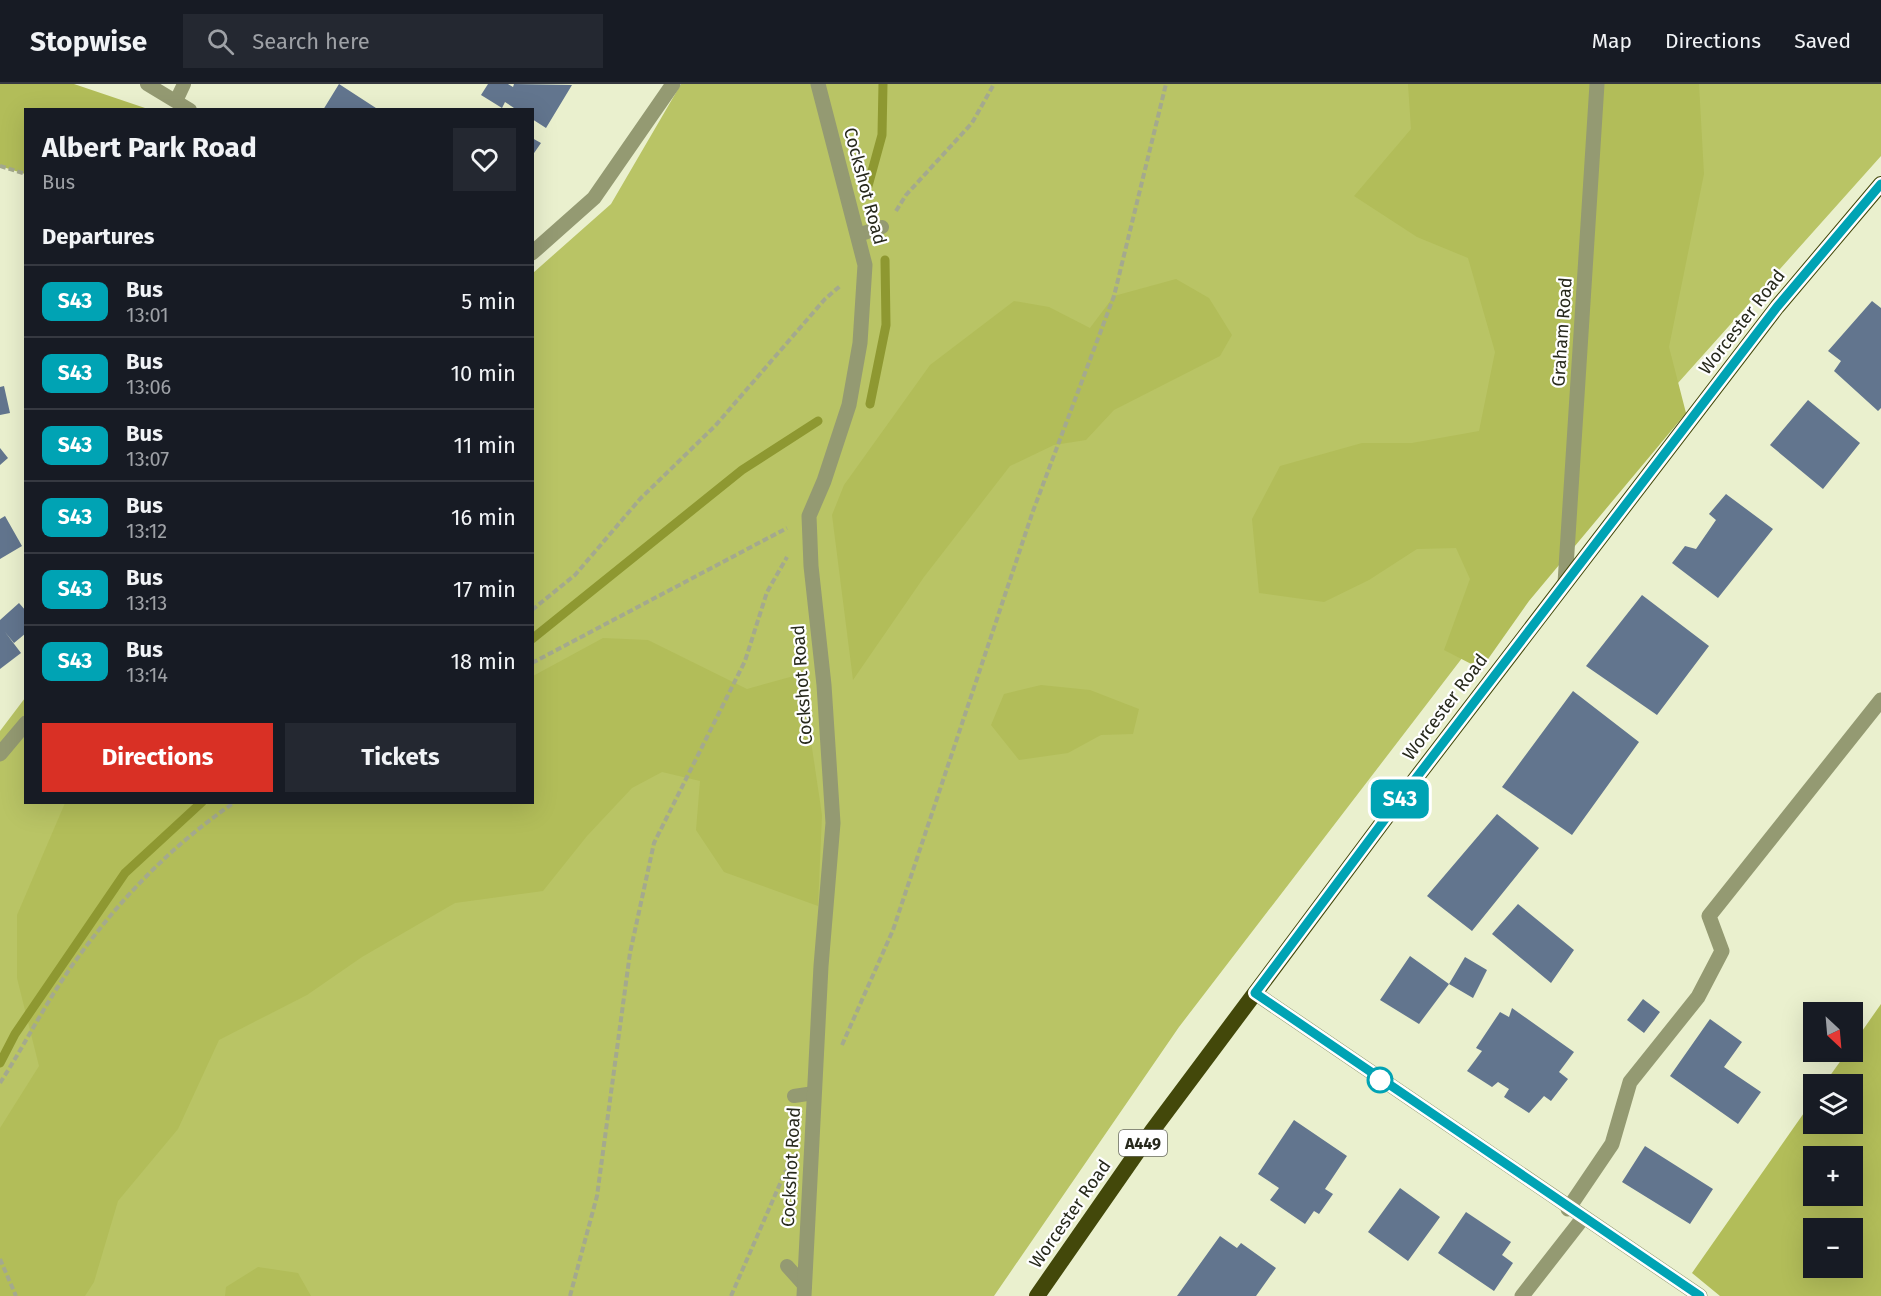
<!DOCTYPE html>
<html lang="en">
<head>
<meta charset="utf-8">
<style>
	:root { --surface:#171b24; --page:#242831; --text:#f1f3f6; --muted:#9ea1a6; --line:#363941; --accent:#d93025 }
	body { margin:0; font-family:"Fira Sans",sans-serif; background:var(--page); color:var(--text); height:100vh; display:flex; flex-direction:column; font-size:22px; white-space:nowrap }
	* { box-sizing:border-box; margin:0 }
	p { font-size:20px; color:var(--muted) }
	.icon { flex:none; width:33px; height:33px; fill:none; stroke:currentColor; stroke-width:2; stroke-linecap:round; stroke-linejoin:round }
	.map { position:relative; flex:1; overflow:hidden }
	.side { position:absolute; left:24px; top:24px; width:510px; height:696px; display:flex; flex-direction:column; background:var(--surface); border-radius:0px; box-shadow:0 6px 24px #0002 }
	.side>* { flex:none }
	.badge { padding:0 12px; border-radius:9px; font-size:21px; line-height:39px }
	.needle { width:39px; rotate:154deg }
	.tools { position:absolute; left:1803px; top:918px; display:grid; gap:12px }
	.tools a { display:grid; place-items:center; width:60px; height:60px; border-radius:0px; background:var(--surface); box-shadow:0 6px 24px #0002; font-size:30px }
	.map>.badge { position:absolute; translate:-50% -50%; box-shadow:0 0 0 3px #fff }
	h2 { padding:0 18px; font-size:22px; line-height:54px }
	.round { display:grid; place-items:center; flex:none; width:63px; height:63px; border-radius:0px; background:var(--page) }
	.summary { display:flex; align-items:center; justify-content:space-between; height:102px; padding:0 18px }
	h1 { font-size:28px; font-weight:700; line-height:45px }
	.action { display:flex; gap:12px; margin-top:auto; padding:12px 18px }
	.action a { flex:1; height:69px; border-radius:0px; background:var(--accent); color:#fff; font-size:24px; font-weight:700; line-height:69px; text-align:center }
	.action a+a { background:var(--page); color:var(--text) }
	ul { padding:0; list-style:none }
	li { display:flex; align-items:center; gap:18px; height:72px; padding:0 18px; border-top:2px solid var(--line) }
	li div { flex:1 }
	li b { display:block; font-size:22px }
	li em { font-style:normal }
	li .badge { min-width:66px; font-weight:700; text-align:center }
	header { display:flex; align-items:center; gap:36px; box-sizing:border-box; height:84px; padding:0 30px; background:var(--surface); border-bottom:2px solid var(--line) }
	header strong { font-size:28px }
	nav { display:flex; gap:33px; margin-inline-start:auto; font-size:21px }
	.search { width:420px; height:54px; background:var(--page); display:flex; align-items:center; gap:15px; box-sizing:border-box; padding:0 21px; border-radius:0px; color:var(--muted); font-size:22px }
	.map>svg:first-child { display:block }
	.green { fill:#b9c465 }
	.forest { fill:#b2bd59; fill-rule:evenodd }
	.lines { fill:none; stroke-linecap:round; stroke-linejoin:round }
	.stream { stroke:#8e9831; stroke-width:9 }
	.building { fill:#62758e }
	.path { stroke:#a4a98e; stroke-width:4; stroke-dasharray:6 3; stroke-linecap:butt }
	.service { stroke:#949a72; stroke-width:14 }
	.minor { stroke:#949a72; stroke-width:15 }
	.tertiary { stroke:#949a72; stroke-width:15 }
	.trunk { stroke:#43480a; stroke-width:16 }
	.line-casing { stroke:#fff; stroke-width:14 }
	.line { stroke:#00a3b4; stroke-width:9 }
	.stop-dot { fill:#fff; stroke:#00a3b4; stroke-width:3 }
	.labels { text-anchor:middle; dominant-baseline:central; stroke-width:4.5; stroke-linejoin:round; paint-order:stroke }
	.shield { fill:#fff; stroke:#686960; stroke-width:1.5 }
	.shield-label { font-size:16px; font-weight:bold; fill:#27291c }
	.street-label { font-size:18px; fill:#27291c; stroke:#fff }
</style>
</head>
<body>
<header>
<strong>Stopwise</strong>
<div class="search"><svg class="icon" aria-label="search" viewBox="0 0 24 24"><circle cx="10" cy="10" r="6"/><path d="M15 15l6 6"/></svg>Search here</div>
<nav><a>Map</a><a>Directions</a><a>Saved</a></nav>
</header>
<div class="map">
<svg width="1881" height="1212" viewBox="0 0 1881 1212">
	<rect width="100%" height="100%" fill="#eaf0ce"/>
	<path class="green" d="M681 0H1881V72L1644 337 1179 943 994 1212H0V647L25 614 26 718H532L533 189 611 120Z"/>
	<path class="forest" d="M0 0H74L148 25 26 26 25 90 0 82Z
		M1408 0H1699L1704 90 1669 263 1686 329 1529 517 1481 585 1444 566 1470 495 1456 464 1417 465 1369 496 1324 518 1259 509 1252 435 1280 382 1362 359H1412L1479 347 1495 268 1468 174 1417 153 1354 112 1411 45Z
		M1176 195 1209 214 1232 251 1220 272 1114 326 1086 356 1054 361 1010 382 924 493 853 596 832 431 844 401 930 281 1014 217 1049 223 1090 244 1114 212Z
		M603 554 648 556 747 605 801 590 822 731 818 822 724 788 696 746 700 697 662 688 632 704 587 752 543 807 455 819 362 873 307 911 219 956 178 1045 118 1117 94 1198 85 1212H0V1044L39 982 17 894V831L65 719 532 718 533 592Z
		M1041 601 1090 606 1139 625 1133 650 1101 651 1068 669 1019 676 991 641 1004 610Z
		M1881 920V1212H1720L1692 1189 1813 1016 1814 1040H1852V1000H1824L1847 968H1852L1853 960ZM1852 1072V1112H1814V1072ZM1852 1144V1184H1814V1144Z
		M258 1183 298 1189 311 1212H225L226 1203Z"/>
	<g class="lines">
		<path class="stream" d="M868 102 882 51 883 0
			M870 320 886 241 885 176
			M532 555 742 386 818 337
			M0 979 15 950 125 789 202 718"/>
	</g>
	<path class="building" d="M339 0 379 26H323Z
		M488 0H508L513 3 514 0 572 1 546 44 532 35V26H517L505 18 502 24 481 11Z
		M532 54 541 59 532 72Z
		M1872 217 1881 224V324L1878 327 1834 287 1841 277 1828 267Z
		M4 302 10 329 0 331V303Z
		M1808 316 1860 359 1823 405 1770 361Z
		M0 364 8 374 0 381Z
		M1726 410 1773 445 1718 514 1672 479 1685 462 1696 465 1716 436 1709 430Z
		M5 432 22 462 0 475V435Z
		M1642 511 1709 562 1657 631 1586 582Z
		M19 519 26 527V549L14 559 5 548 21 569 0 585V536Z
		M1573 607 1639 658 1572 751 1502 703Z
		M1497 730 1539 764 1472 847 1427 812Z
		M1518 820 1574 866 1551 899 1492 850Z
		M1410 872 1449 900 1419 940 1380 916Z
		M1465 873 1487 886 1473 914 1449 900Z
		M1643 915 1660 928 1644 949 1627 936Z
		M1512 924 1574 968 1559 988 1568 995 1551 1017 1544 1012 1529 1029 1504 1013 1509 1005 1498 998 1492 1003 1467 987 1482 967 1476 964 1500 928 1509 933Z
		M1710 935 1742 958 1724 983 1761 1008 1738 1040 1670 992Z
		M1294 1036 1347 1072 1325 1105 1333 1110 1319 1130 1314 1127 1305 1140 1270 1116 1279 1104 1258 1090Z
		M1645 1062 1713 1105 1690 1140 1622 1098Z
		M1400 1104 1440 1133 1408 1177 1368 1148Z
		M1466 1128 1511 1158 1502 1171 1513 1179 1494 1207 1438 1169Z
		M1220 1152 1237 1164 1241 1159 1276 1184 1256 1212H1177Z"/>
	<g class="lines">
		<path class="path" d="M0 82 26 90
			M896 127 906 111 972 39 994 0
			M532 526 575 491 640 415 715 342 825 215 840 202
			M532 579 787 444
			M842 961 893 846 1033 427 1114 212 1166 0
			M0 999C24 962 44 922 69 886 115 820 168 764 235 718
			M0 1175 16 1212
			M570 1212 597 1112 630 869 654 759 745 577 767 508 787 473
			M731 1212 786 1086"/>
		<path class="service" d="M147 0 190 26
			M176 17 184 0
			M858 151 882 143
			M794 1012 814 1009
			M787 1182 805 1202"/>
		<path class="minor" d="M532 169 594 114 673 0
			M0 670 26 639
			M1568 1125 1612 1060 1630 998 1698 913 1722 867 1709 832 1881 616
			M804 1212 821 882 833 739 824 601 811 482 809 432 824 397 849 321 860 259 865 181 818 0
			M1522 1212 1583 1134"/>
		<path class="tertiary" d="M1565 499 1597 0
			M1255 909 1700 1212"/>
		<path class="trunk" d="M1037 1212 1152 1047 1400 715 1777 223 1881 100"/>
	</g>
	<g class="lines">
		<defs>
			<path id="line" d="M1700 1212 1255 909 1400 715 1777 223 1881 100"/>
		</defs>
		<use href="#line" class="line-casing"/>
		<use href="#line" class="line"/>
	</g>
	<circle class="stop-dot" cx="1380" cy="996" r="12"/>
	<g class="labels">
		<rect class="shield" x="1119" y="1046" width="48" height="26" rx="4.5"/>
		<g class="shield-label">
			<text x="1143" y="1059">A449</text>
		</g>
		<g class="street-label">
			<text transform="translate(865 102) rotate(75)">Cockshot Road</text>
			<text transform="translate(1742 238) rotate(-52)">Worcester Road</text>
			<text transform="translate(1562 248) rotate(-86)">Graham Road</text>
			<text transform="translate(802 601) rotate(-94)">Cockshot Road</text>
			<text transform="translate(1445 623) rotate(-53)">Worcester Road</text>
			<text transform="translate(791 1083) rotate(-87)">Cockshot Road</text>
			<text transform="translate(1070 1130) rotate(-55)">Worcester Road</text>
		</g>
	</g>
</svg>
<div class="tools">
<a><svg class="needle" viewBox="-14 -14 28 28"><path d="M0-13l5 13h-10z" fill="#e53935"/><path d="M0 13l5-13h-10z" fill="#9ea1a6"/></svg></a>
<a><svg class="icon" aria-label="layers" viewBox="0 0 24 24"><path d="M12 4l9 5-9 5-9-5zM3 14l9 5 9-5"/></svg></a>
<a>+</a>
<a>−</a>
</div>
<b class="badge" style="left:1400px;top:715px;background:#00a3b4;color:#fff">S43</b>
<section class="side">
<div class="summary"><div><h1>Albert Park Road</h1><p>Bus</p></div><a class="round"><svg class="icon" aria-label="heart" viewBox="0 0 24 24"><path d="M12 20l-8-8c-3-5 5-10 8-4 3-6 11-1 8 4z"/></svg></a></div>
<h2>Departures</h2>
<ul>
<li><span class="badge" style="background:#00a3b4;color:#fff">S43</span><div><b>Bus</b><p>13:01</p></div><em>5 min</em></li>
<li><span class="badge" style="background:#00a3b4;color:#fff">S43</span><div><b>Bus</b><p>13:06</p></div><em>10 min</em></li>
<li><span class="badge" style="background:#00a3b4;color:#fff">S43</span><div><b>Bus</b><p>13:07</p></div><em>11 min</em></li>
<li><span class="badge" style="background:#00a3b4;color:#fff">S43</span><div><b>Bus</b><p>13:12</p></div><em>16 min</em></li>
<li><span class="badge" style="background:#00a3b4;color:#fff">S43</span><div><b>Bus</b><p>13:13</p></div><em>17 min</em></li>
<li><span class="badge" style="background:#00a3b4;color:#fff">S43</span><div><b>Bus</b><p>13:14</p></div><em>18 min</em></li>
</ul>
<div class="action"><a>Directions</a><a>Tickets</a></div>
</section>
</div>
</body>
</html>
